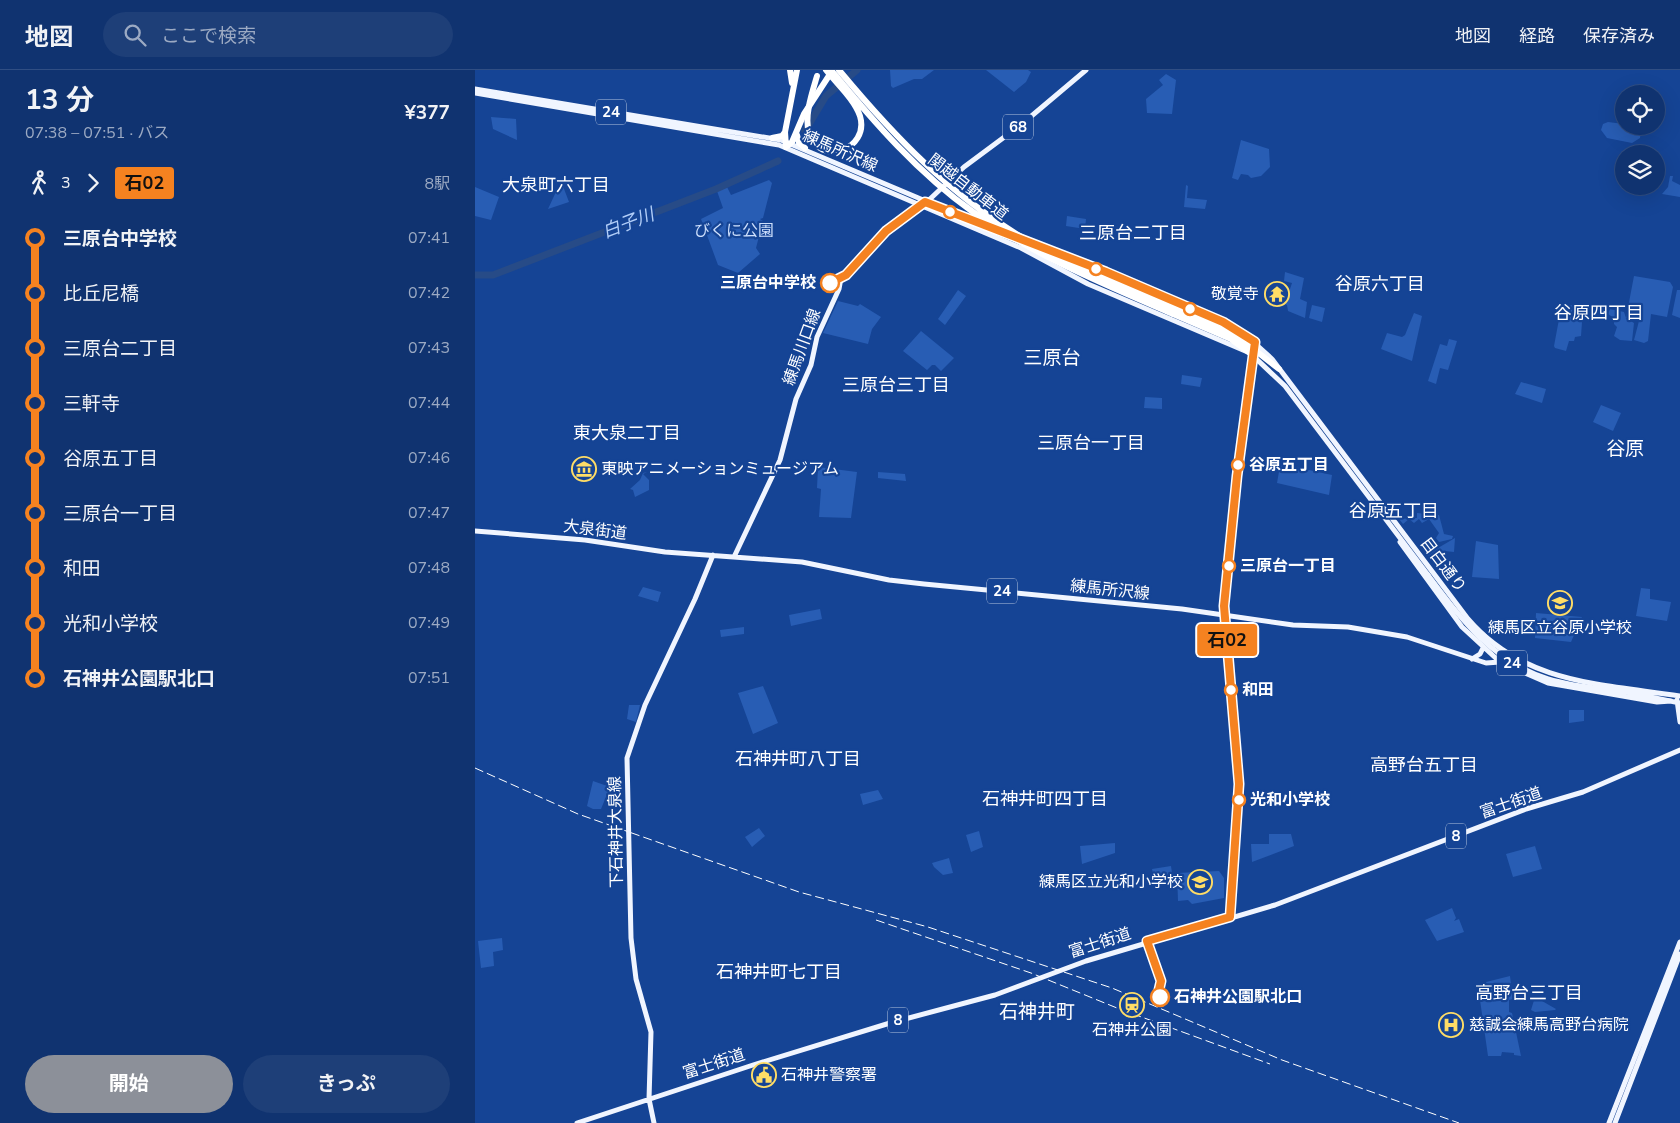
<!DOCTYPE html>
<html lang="ja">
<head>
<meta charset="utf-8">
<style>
	:root { --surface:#103370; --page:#1e3f78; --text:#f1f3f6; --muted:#9caac3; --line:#304e83; --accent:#8c9099 }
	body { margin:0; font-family:"Nunito Sans","Noto Sans JP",sans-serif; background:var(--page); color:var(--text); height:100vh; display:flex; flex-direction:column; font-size:19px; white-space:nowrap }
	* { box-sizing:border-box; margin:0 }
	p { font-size:16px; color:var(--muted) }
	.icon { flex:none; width:28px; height:28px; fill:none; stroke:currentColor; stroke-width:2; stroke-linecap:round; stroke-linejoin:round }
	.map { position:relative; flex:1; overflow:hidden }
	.side { display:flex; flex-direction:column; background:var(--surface); width:475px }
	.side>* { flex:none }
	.badge { padding:0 10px; border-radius:4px; font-size:18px; line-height:32px }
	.buttons { position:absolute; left:1140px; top:15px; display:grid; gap:10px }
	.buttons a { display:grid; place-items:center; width:50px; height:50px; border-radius:50%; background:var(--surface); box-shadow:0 5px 20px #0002,0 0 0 1px var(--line); font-size:25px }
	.map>.badge { position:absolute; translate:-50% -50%; box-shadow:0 0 0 2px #fff }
	.legs { display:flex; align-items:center; gap:8px; height:55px; padding:0 25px; font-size:16px }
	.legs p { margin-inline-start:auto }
	.overview { display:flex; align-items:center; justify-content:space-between; height:85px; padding:0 25px }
	h1 { font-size:28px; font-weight:700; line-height:38px }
	.button { display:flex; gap:10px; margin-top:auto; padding:10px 25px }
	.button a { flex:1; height:58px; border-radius:30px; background:var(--accent); color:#fff; font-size:20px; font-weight:700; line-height:58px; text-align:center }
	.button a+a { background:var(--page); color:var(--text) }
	ul { padding:0 25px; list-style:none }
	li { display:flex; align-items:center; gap:18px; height:55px; font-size:19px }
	li i { display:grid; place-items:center; width:8px; height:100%; margin:0 6px; background:currentColor }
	li i::after { content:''; width:12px; height:12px; margin:-6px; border:4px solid; border-radius:50%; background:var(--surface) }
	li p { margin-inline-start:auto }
	li:first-child i { background:linear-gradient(#0000 50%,currentColor 0) }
	li:last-child i { background:linear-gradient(currentColor 50%,#0000 0) }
	header { display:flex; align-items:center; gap:30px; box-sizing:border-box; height:70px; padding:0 25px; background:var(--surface); border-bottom:1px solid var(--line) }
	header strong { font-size:24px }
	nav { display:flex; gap:28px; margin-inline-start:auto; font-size:18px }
	.search { width:350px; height:45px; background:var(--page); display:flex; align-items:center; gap:12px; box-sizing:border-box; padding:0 18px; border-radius:28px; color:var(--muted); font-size:19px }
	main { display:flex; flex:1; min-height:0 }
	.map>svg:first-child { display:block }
	.green { fill:#285db4 }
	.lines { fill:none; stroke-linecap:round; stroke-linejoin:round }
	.river { stroke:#274b87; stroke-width:7 }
	.major { stroke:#f0f5ff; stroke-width:5 }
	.highway { stroke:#fff; stroke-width:6 }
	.rail { stroke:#fff; stroke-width:1; stroke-dasharray:9 4; stroke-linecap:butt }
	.major-bridge { stroke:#f0f5ff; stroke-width:5 }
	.highway-bridge { stroke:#fff; stroke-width:6 }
	.line-1-casing { stroke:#fff; stroke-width:11 }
	.line-1 { stroke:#f58220; stroke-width:8 }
	.stop-1-dot { fill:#fff; stroke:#f58220; stroke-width:2.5 }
	.labels { text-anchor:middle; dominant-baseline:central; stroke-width:4.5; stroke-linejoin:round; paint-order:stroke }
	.shield { fill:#154495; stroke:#b9c7df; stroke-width:1 }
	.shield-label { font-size:15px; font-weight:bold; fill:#fff }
	.street-label { font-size:16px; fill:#fff; stroke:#154495 }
	.park-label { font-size:16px; fill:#cddffc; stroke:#154495 }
	.stop-label { font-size:16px; font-weight:bold; fill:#fff; stroke:#154495; text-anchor:start }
	.poi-label { font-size:16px; fill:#fff; stroke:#154495; text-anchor:start }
	.neighbourhood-label { font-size:18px; fill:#fff; stroke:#154495 }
	.water-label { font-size:18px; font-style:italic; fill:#b2cef8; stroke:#154495 }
	.quarter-label { font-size:19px; fill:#fff; stroke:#154495 }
</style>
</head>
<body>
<header>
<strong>地図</strong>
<div class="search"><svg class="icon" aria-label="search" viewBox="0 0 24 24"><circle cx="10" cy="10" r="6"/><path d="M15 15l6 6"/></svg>ここで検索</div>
<nav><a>地図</a><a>経路</a><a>保存済み</a></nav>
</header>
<main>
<section class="side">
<div class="overview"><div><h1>13 分</h1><p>07:38 – 07:51 · バス</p></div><b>¥377</b></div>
<div class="legs"><svg class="icon" aria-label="walk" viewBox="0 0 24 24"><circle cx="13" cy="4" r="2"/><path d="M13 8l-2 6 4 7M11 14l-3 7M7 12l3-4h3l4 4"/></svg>3<svg class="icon" aria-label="forward" viewBox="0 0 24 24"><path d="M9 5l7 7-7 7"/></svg><b class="badge" style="background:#f58220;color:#111">石02</b><p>8駅</p></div>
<ul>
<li><i style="color:#f58220"></i><b>三原台中学校</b><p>07:41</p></li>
<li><i style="color:#f58220"></i><span>比丘尼橋</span><p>07:42</p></li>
<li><i style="color:#f58220"></i><span>三原台二丁目</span><p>07:43</p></li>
<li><i style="color:#f58220"></i><span>三軒寺</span><p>07:44</p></li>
<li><i style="color:#f58220"></i><span>谷原五丁目</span><p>07:46</p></li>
<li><i style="color:#f58220"></i><span>三原台一丁目</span><p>07:47</p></li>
<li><i style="color:#f58220"></i><span>和田</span><p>07:48</p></li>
<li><i style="color:#f58220"></i><span>光和小学校</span><p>07:49</p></li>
<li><i style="color:#f58220"></i><b>石神井公園駅北口</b><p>07:51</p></li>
</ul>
<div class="button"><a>開始</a><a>きっぷ</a></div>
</section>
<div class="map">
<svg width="1205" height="1053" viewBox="0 0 1205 1053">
	<rect width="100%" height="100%" fill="#154495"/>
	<path class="green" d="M415 0H459L447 9H439L418 18 416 16Z
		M511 0H553L556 2 551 12 539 22Z
		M691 4 701 10 697 44 672 43 671 29 688 15 684 10Z
		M16 47 41 49 42 70 18 59Z
		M1133 52 1149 54V56H1161L1166 61 1165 68 1157 73 1132 68 1126 60 1128 54Z
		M766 70 794 79 795 97 786 106 776 108 773 105 766 104 763 110 757 108Z
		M1195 106H1198L1197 111 1205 115V127L1187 124 1193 117Z
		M294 110 297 113 288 148 285 149 288 151 281 178 285 184 263 203 243 195 226 149 248 138 242 121 252 117 256 125Z
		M86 111 94 132 73 139Z
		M711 115 713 116 712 128 732 130 730 139 709 137Z
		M0 117 24 127 16 150 0 146Z
		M592 146 611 149 610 159 591 156Z
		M810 202 829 208 825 229 832 232 830 248 813 241 812 235 810 234 817 213 809 211Z
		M1159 206 1195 212 1198 217 1192 247 1176 244 1173 271 1169 273 1159 270 1164 251 1150 248 1159 253 1157 271 1145 270 1139 266 1142 257 1139 254V248L1133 244 1135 239 1149 242 1151 248Z
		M483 220 491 226 470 255 463 249Z
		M1202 220H1205V248L1197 245Z
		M363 231 383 236 385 234 406 247 397 259 393 274 348 263Z
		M1087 233 1108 238 1106 266 1100 267 1099 271H1094L1091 281 1080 278 1079 276Z
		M837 235 850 238 847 252 834 248Z
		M939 243 947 246 937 291 906 279 912 263 927 267 930 265Z
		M446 261 479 288 466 301 460 295H457L452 300 428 281Z
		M974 269 982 271 973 300 965 298 961 314 953 311 965 274 972 276Z
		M707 305 727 308 725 317 706 314Z
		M1046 312 1071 319 1067 333 1040 324Z
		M670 327 687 328V339L669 338Z
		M1126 335 1146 343 1138 361 1118 352Z
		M810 388 812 389 811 395 857 405 854 425 802 413 806 390 809 391Z
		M343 397 382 402 376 448 344 447 346 419 342 418Z
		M172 402 168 404 174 410V420L160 427 158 420 155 419 165 410 168 403Z
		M403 402 430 404 431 411 403 408Z
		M942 443 964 445 969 464 978 466 977 469 964 472 961 468 964 463 954 449 947 453 944 449 939 453 934 449 928 454 924 449 942 448Z
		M980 468 979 482 961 480 958 487 951 485Z
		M1001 471 1023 475 1024 509 997 507Z
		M168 517 186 522 183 532 163 526Z
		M1166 518 1175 519V529L1196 532 1192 551 1161 546Z
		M345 539 347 549 316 556 314 545Z
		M1061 543 1107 547 1096 572 1060 568Z
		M269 557V564L246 567 245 560Z
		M288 616 303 653 278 664 263 623Z
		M154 635H165L161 652 152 649Z
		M1094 640H1109V651L1094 653Z
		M118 711 135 717 126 739H118L112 736Z
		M403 720 408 729 388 735 385 724Z
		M284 758 290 766 277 777 270 767Z
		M504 761 508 777 496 782 491 765Z
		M794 764H816L819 776 777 792 776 774H794Z
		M640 773V783L607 794 605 776Z
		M1060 776 1067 799 1038 807 1031 784Z
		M474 788 478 803 468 805 459 797 457 793Z
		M696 796 698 810 680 813 677 799Z
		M744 801 749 808V828L717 834 713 830 703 831 702 803Z
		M977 838 981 848 979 851 984 849 989 862 962 871 950 850Z
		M27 868 28 880 18 882 19 896 6 898 3 871Z
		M1035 906 1038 929 1034 930V942L1037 943 1046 986 1039 985V983L1027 982 1026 986H1013L1005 930 1013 925 1011 912Z
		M1060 927 1081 939 1080 940 1060 942 1056 940Z"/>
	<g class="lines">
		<path class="river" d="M330 61 351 26 382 0
			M0 205H18L241 119 303 91"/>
		<path class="major" d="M0 19 306 70 524 162
			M0 23 304 75 546 178 613 214 775 283 810 316 953 505
			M568 177 748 252 775 269 797 289 993 549C1049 614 1126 614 1205 626
			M0 461 110 470 190 482 327 492 414 510 449 514 707 539 818 555 873 557 932 567 1011 593 1025 592
			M925 472 987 557 1025 592 1073 613 1182 632 1196 631
			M259 487 305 390 321 329 336 295 342 267 364 219 366 208 381 195 411 161 455 129 489 97 547 54 611 0
			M997 589 1005 584 1008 578
			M1156 623 1205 633
			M1202 630 1205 652
			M102 1053 278 995 415 953 520 925 611 891 800 835 1051 739 1108 722 1205 680
			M179 1053 174 1029 176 962 161 909 156 868 152 688 170 635 220 529 238 485
			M1134 1053 1205 872
			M1140 1053 1205 884"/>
		<path class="highway" d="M315 0 317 13
			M322 0 310 62 311 77 317 72 329 44 357 1
			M322 65 324 73 330 78
			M297 68 307 66 310 62
			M700 239 763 267 804 299
			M698 244 756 269 775 283"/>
		<path class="rail" d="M0 698 103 744 324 822 453 857 637 918 807 990 984 1053
			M401 850 556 903 642 938 795 994"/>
		<path class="major-bridge" d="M953 505C986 549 1017 591 1073 609 1099 617 1129 619 1156 623"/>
		<path class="highway-bridge" d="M356 0C399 52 443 103 498 142 560 186 629 214 698 244
			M364 0C418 65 475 125 548 168 596 197 649 217 700 239
			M342 6C337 23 329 46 334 63 344 97 395 80 385 46 379 29 362 14 351 0"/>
	</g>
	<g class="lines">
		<defs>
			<path id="line-1" d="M355 213 371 205 411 161 450 132 631 202 748 252 780 272 762 406 749 536 764 714 755 847 672 871 686 911 683 924 685 927"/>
		</defs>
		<use href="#line-1" class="line-1-casing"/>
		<use href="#line-1" class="line-1"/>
	</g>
	<defs>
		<symbol id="temple-ring" viewBox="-11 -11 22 22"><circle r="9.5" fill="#154495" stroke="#fd6" stroke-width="1.5"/><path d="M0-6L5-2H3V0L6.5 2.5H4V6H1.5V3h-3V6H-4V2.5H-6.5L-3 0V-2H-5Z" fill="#fd6"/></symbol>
		<symbol id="museum-ring" viewBox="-11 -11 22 22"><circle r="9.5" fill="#154495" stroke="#fd6" stroke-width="1.5"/><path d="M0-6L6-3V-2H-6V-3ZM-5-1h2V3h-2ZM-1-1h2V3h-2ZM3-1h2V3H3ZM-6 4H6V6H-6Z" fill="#fd6"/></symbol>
		<symbol id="school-ring" viewBox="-11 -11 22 22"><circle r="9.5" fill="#154495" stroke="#fd6" stroke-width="1.5"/><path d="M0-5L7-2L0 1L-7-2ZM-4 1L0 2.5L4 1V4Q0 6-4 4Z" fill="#fd6"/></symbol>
		<symbol id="station-ring" viewBox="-11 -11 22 22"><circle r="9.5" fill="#154495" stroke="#fd6" stroke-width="1.5"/><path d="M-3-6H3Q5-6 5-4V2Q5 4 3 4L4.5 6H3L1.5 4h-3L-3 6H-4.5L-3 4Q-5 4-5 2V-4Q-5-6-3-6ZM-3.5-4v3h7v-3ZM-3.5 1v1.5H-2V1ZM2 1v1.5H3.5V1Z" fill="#fd6"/></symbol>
		<symbol id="hospital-ring" viewBox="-11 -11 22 22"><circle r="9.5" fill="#154495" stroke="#fd6" stroke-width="1.5"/><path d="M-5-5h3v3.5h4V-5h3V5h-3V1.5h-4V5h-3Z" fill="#fd6"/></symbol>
		<symbol id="civic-ring" viewBox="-11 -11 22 22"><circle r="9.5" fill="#154495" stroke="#fd6" stroke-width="1.5"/><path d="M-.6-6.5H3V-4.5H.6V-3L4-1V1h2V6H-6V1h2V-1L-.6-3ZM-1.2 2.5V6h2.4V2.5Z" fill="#fd6"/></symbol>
	</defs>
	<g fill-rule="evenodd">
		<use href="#temple-ring" x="788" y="210" width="28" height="28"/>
		<use href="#museum-ring" x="95" y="385" width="28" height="28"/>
		<use href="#school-ring" x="1071" y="519" width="28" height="28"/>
		<use href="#school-ring" x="711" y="798" width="28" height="28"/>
		<use href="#station-ring" x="643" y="921" width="28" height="28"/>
		<use href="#hospital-ring" x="962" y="941" width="28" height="28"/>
		<use href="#civic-ring" x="275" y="991" width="28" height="28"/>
	</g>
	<g class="stop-1-dot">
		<circle cx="475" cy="142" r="6"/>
		<circle cx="621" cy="199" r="6"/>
		<circle cx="355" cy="213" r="9"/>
		<circle cx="715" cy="239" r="6"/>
		<circle cx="763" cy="395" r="6"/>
		<circle cx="754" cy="496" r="6"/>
		<circle cx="756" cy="620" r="6"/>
		<circle cx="764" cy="730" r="6"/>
		<circle cx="685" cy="927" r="9"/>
	</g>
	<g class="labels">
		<g class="shield">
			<rect x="121" y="29.5" width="30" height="25" rx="4"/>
			<rect x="528" y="44.5" width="30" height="25" rx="4"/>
			<rect x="512" y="508.5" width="30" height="25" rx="4"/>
			<rect x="1022" y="580.5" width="30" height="25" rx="4"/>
			<rect x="971" y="753.5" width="20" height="25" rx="4"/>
			<rect x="413" y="937.5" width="20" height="25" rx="4"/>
		</g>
		<g class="shield-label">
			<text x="136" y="42">24</text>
			<text x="543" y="57">68</text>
			<text x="527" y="521">24</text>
			<text x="1037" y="593">24</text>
			<text x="981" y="766">8</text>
			<text x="423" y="950">8</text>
		</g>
		<g class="street-label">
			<text transform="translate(365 81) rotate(24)">練馬所沢線</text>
			<text transform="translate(493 117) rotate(38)">関越自動車道</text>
			<text transform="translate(327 277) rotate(-70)">練馬川口線</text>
			<text transform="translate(120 460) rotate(7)">大泉街道</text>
			<text transform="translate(968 495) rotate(53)">目白通り</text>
			<text transform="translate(635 520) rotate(6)">練馬所沢線</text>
			<text transform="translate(1036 733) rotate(-19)">富士街道</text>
			<text transform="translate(141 762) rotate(-91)">下石神井大泉線</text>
			<text transform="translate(625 873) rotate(-18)">富士街道</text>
			<text transform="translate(239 994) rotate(-18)">富士街道</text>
		</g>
		<g class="park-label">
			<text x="259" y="161">びくに公園</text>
		</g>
		<g class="stop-label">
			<text x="341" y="213" text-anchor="end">三原台中学校</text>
			<text x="774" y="395">谷原五丁目</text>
			<text x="765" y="496">三原台一丁目</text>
			<text x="767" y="620">和田</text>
			<text x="775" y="730">光和小学校</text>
			<text x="699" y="927">石神井公園駅北口</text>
		</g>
		<g class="poi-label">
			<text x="784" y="224" text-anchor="end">敬覚寺</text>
			<text x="126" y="399">東映アニメーションミュージアム</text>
			<text x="1085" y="558" text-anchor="middle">練馬区立谷原小学校</text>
			<text x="708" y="812" text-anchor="end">練馬区立光和小学校</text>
			<text x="994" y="955">慈誠会練馬高野台病院</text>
			<text x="657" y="960" text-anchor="middle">石神井公園</text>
			<text x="306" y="1005">石神井警察署</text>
		</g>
		<g class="neighbourhood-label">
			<text x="81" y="115">大泉町六丁目</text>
			<text x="658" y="163">三原台二丁目</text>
			<text x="905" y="214">谷原六丁目</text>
			<text x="1124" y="243">谷原四丁目</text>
			<text x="421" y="315">三原台三丁目</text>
			<text x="152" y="363">東大泉二丁目</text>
			<text x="616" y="373">三原台一丁目</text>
			<text x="919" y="441">谷原五丁目</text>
			<text x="323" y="689">石神井町八丁目</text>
			<text x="949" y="695">高野台五丁目</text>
			<text x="570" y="729">石神井町四丁目</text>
			<text x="304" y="902">石神井町七丁目</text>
			<text x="1054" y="923">高野台三丁目</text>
		</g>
		<g class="water-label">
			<text transform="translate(153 153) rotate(-21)">白子川</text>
		</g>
		<g class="quarter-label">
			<text x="577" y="288">三原台</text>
			<text x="1150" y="379">谷原</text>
			<text x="562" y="942">石神井町</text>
		</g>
	</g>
</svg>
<div class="buttons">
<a><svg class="icon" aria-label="locate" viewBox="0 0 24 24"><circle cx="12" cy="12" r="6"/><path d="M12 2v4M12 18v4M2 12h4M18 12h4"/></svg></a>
<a><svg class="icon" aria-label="layers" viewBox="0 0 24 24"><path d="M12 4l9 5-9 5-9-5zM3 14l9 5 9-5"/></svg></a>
</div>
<b class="badge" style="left:752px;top:570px;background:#f58220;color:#111">石02</b>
</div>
</main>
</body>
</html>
